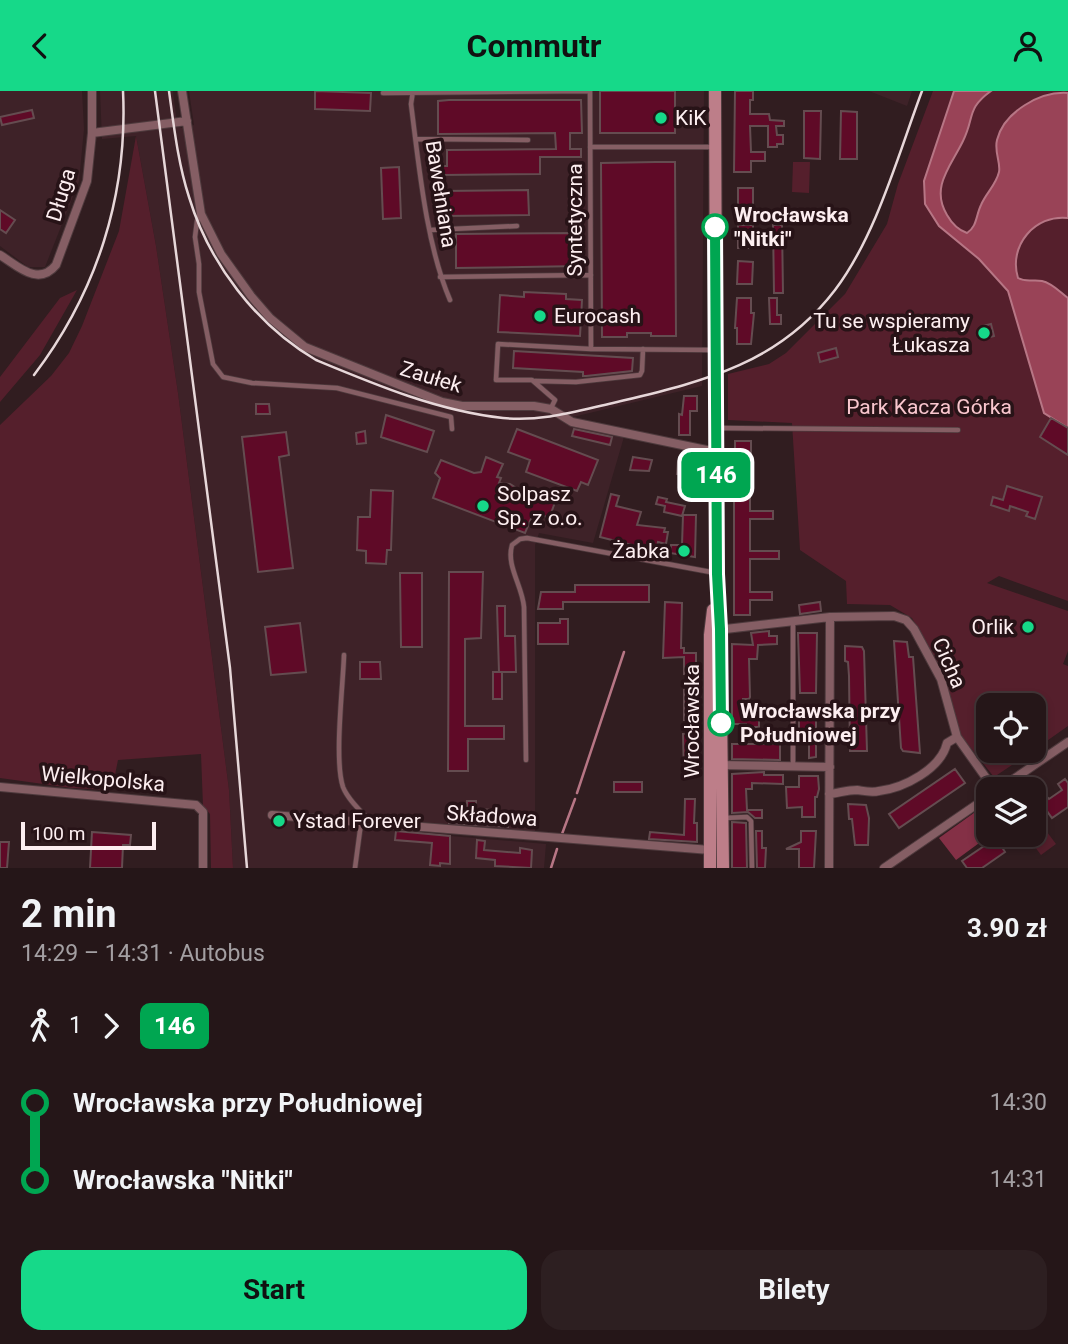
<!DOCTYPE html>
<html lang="pl">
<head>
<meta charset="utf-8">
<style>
	:root { --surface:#251618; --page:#2d1f21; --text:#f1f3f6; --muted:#a39fa2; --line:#423537; --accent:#16d989 }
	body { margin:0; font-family:Roboto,sans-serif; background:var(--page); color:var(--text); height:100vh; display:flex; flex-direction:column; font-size:26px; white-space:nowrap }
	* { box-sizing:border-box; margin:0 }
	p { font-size:23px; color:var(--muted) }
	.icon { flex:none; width:38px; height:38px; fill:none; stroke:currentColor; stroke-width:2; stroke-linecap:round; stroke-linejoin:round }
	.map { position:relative; height:777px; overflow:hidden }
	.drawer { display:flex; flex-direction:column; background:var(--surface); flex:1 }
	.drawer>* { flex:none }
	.badge { padding:0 14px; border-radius:10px; font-size:24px; line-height:46px }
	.buttons { position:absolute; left:976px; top:602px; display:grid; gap:14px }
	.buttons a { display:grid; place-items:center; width:70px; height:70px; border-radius:14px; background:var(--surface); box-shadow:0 4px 10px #0003,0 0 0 2px var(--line); font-size:35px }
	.scale { position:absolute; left:21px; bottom:18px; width:135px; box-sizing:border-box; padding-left:7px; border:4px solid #fdeef0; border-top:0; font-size:19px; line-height:24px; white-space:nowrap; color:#fdeef0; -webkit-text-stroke:5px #271317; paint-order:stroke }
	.map>.badge { position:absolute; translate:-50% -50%; box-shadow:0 0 0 4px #fff }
	.legs { display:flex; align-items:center; gap:10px; height:77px; padding:0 21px; font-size:23px }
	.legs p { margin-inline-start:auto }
	.overview { display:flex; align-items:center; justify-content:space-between; height:119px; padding:0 21px }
	h1 { font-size:38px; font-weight:700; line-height:52px }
	.cta { display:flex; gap:14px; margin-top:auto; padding:14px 21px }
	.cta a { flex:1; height:80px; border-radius:21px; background:var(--accent); color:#111; font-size:28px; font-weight:700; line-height:80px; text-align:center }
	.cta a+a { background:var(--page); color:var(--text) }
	ul { padding:0 21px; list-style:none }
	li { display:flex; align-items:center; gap:24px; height:77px; font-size:26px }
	li i { display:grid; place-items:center; width:10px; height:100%; margin:0 9px; background:currentColor }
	li i::after { content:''; width:18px; height:18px; margin:-9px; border:5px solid; border-radius:50%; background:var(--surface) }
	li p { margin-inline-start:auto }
	li:first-child i { background:linear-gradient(#0000 50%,currentColor 0) }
	li:last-child i { background:linear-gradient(currentColor 50%,#0000 0) }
	header { display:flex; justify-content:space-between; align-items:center; height:91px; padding:0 21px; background:var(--accent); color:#111; font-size:32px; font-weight:700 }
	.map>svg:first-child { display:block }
	.built { fill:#3e2228 }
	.green { fill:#551f2c }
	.forest { fill:#843046 }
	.water { fill:#994357; stroke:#b77685; stroke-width:2 }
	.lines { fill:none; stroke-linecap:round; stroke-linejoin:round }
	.stream { stroke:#b77685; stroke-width:2.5 }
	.building { fill:#5f0a27; stroke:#644c50; stroke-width:2 }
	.lane-casing { stroke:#4e3a3d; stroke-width:6 }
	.street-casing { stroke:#4e3a3d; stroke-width:10 }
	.secondary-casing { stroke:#4e3a3d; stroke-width:14 }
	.lane { stroke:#855e64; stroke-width:4.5 }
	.street { stroke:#855e64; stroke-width:8 }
	.secondary { stroke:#bd7e89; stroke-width:12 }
	.rail { stroke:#e7d7d9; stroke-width:2.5 }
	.line-1-casing { stroke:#fff; stroke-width:16 }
	.line-1 { stroke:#00a651; stroke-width:10 }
	.poi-dot { fill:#16d989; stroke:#271317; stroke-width:2.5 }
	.stop-1-dot { fill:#fff; stroke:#00a651; stroke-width:3.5 }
	.labels { text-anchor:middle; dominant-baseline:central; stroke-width:7; stroke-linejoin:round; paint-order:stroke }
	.poi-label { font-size:21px; fill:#fdeef0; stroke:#271317; text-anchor:start }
	.street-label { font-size:21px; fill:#fdeef0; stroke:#271317 }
	.stop-label { font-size:21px; font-weight:bold; fill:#fdeef0; stroke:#271317; text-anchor:start }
	.park-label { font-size:21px; fill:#f9c6ce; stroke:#271317 }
</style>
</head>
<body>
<header><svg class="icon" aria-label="back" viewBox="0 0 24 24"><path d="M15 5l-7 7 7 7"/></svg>Commutr<svg class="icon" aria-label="person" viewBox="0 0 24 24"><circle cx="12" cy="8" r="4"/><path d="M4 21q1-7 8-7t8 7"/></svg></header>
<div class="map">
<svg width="1068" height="777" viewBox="0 0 1068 777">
	<rect width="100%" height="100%" fill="#311d20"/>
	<path class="built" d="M0 0H82L84 38 79 90 45 176H28L0 155Z
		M100 0H173L177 33 181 37 194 34 189 0H704L702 295 573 326 626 339 593 452 539 442 535 454V741L368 726 367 738 546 753 544 777H233L229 699 178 302 156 155 136 45 102 48Z
		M869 0H912L907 15Z"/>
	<path class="green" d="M933 0H1068V510L999 485 987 492 1068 520V560L1063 573 1068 575V635L1034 659V614H989V660H1033L994 686 955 637 946 622 945 587 912 527 890 514 847 513 846 490 800 459 792 332 728 329V283L769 273 786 262 845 203 887 133 898 93Z
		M136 45 156 155 178 302 229 699 233 777H211L210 723 203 715 201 663 118 669 112 699 72 697 0 687V334L51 285 69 262 82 235 119 140Z
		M793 71H810L809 102 792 101Z
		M77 199 40 264 0 311V286L60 207Z
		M1041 733 1056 753 1041 764 1026 744H1034V738Z"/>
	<path class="forest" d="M978 719 989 734 990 744 956 769 939 747Z"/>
	<path class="water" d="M954 0H991C966 18 975 26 963 50 951 75 930 96 947 124 951 131 958 139 967 142 977 136 976 124 981 114 986 102 996 94 999 81 1001 72 994 61 997 49 1004 21 1040 0 1068 2V127C1035 123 1008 155 1018 187 1027 192 1032 188 1042 190 1052 192 1060 201 1068 207V337L1044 322 1008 200 979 168 939 135 925 113 924 90Z"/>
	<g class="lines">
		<path class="stream" d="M577 702 624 561
			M562 743 575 708
			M551 777 557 758"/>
	</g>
	<path class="building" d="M315 0 371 2 370 20 315 18Z
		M600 0H675V42H600Z
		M735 0H753V9H750V23H769L770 29 784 30V35H776L777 44H783V53H777V56H768V35H750L751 61H765V70H751V81H734Z
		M449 9H581L582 42H570V58H581V66H540V83L442 84V75H447V59L556 58 555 42 438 43V10Z
		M32 19 34 27 2 34 0 26Z
		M804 20H821L820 68 804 67Z
		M841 20 857 21V68H840Z
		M656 71H675L676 245H651V242H627V246H602L601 72Z
		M399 76 401 127 383 128 381 77Z
		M738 97H753V120H738Z
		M528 99 529 124 444 125 443 100Z
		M0 119 15 129 6 142 0 138Z
		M738 134H753V157H738Z
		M773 134H782L783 202H774Z
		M581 142V175L456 177V143Z
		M738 170 753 171 752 193H737Z
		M524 201 566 203V208L582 209 580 245 498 241 500 204 524 206Z
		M737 207H751V222H754L751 253H737V237H735Z
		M769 207H777V224H781V233H770Z
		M991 233 994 245 986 247 983 235Z
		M836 257 838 266 820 271 818 262Z
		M514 260 633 267 632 280 586 285H583V281L513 277Z
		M684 305H697V320H690V344H679V323L682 324Z
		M256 313H269L270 323H256Z
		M386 324 434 340 427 361 381 346Z
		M1051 327 1068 337V364L1040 346Z
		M517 338 598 369 588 394 581 391 577 400 526 381 530 369 508 361Z
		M574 338 612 346 610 354 572 345Z
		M365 340 366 352 357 353 356 342Z
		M286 341 289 364 279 366 293 477 258 481 242 346Z
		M735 350H751V391H735Z
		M486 366 503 373 497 386 501 387 499 392 510 393 521 400H526L538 407 553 410 554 414 550 425 546 426 542 423H533L525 442 433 407 440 387 435 382 441 369 474 382 481 381Z
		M633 366 652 369 649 380 630 379Z
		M678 370H688L687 383H677Z
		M1007 395 1042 406 1035 428 1026 425 1028 421 1010 415 1009 420 991 414 993 406 1003 409Z
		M371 399 393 400 391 459H387L386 473 366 472V460L357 459 358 426H370Z
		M611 403 619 405 616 415 641 421 637 434 665 437 664 441H668L666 453 658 451 656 460 600 446Z
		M734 405H750V420H773V428H750V460H779V468H750V501H772V509H750V524H734Z
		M658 406 667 408 666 411 685 415 682 425 664 421 665 415 656 413Z
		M683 424H696L695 466 670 462 671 454H682Z
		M449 481H483L481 547 465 548V635H504V648H468V680H448Z
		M400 482H422V556H401Z
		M575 494H649V511H563V518H538L541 501H575Z
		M665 511 682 512 681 557H684V562H696V584L684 583V566L663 567Z
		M820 511 821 520 800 523 799 514Z
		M497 515H505V545H515L516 581H502V608H493V581H501H499Z
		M560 528H568V553H538V532H560Z
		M300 532 306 581 271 584 265 536Z
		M769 540V545H777V553L758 554 757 568H749L750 606 749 608H743V623H745L746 627H759V636H746V633H732V553L753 554 751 542Z
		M798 542H817L816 602H800Z
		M894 550 907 551 909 566H913L920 662 903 660 901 657Z
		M845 555 862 556 864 560 867 660H850L849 585 848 571 845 570Z
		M360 571H380L381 588H360Z
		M684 599H697L694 629H684Z
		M799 616H816V666L809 667V639H799Z
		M683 643H697V684L684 683Z
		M732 653H780V669L732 668Z
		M955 678 965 692 899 737 889 723Z
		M764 681V684H783V693L752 692V698H746L747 719H762V727H755L748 721 732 722V683Z
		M799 685H818L819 698 817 706H815V726H802V716L787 717 786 696H799Z
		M1065 688 1068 692V716L1052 727 1039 709 1046 705 1049 708 1062 699 1058 693Z
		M614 691H642V701H614Z
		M685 708H695L694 732H697V751L649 748 650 741 684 744Z
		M467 710H476V718L496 719V725H508V736L449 732 450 717H467Z
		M848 713 866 714 869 727 868 754H855L852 728H849Z
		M732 731 746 732 747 777H732Z
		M396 740 450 745V773L440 772V775L430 774 432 752 395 749Z
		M756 740H762V757H766L765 777H757Z
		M801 740H816L814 777H799V758H786L801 751Z
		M92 741 131 744 130 754H123L122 777H90Z
		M996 747 1005 761 982 777H967L962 770Z
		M477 749 485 750 484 759 520 762V757L532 759 531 777 495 775V769L476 767Z
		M0 751H9L7 777H0Z"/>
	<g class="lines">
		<defs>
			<path id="lane" d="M413 0 411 13C419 75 426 153 450 209
				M590 0 591 258
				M383 2 590 0
				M416 48 528 49
				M590 56H712
				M200 124 197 130 195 146 199 173V201L213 273 223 286 252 292 337 297 451 326 452 338
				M430 139 517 135
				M440 186 591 184
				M535 290 576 291 640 284 642 280 643 258
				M551 317 555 309 532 289H496L498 253 591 258 714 259
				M717 337 958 339
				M793 530V675
				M344 564C343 595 334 669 343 696 348 709 361 720 370 730
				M526 669 524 516C522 494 506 475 512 454L520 448 527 447 716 482
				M724 727 747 726 751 730 752 777
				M355 777 361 732"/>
			<path id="street" d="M182 0 201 123 221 163 251 205 270 227 305 256 442 311 462 315H534L551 318 572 331 716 361
				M92 42 187 30
				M0 164C18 175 38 196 56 174L87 90 92 42V0
				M717 539 830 526 894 525 906 529 914 538 941 588 957 646 994 698
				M717 674 830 676
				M0 696 196 714 203 721V777
				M999 698 1068 651
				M829 703C838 702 848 699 857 699 864 700 871 702 879 700 904 697 941 678 947 652L957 646
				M272 724 710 759
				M829 777 830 526
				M884 777 989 705"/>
			<path id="secondary" d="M715 0 717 483 720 538 723 777
				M710 777V544L713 519"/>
		</defs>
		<use href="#lane" class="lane-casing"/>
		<use href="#street" class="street-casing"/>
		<use href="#secondary" class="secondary-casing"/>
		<use href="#lane" class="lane"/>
		<use href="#street" class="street"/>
		<use href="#secondary" class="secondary"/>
		<path class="rail" d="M155 0 230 577 247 777
			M169 0C174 36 178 72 189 106 209 172 256 234 316 269 376 294 438 320 503 327 541 331 577 320 613 312 700 291 777 275 835 199 876 145 898 64 922 0
			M34 284C97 201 128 104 123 0"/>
	</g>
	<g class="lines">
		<defs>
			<path id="line-1" d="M715 136 717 483 720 538 721 632"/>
		</defs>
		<use href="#line-1" class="line-1-casing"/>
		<use href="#line-1" class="line-1"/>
	</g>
	<g class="poi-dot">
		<circle cx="661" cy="27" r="7"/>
		<circle cx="540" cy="225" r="7"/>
		<circle cx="984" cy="242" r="7"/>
		<circle cx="483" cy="415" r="7"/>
		<circle cx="684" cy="460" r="7"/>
		<circle cx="1028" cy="536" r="7"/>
		<circle cx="279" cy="730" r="7"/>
	</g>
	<g class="stop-1-dot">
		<circle cx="715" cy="136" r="12"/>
		<circle cx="721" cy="632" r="12"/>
	</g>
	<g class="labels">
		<g class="poi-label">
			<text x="675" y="27">KiK</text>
			<text x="554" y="225">Eurocash</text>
			<text x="970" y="230" text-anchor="end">Tu se wspieramy<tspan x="970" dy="24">Łukasza</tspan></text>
			<text x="497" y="403">Solpasz<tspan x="497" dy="24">Sp. z o.o.</tspan></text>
			<text x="670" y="460" text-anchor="end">Żabka</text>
			<text x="1014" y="536" text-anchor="end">Orlik</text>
			<text x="293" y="730">Ystad Forever</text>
		</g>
		<g class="street-label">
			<text transform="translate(441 103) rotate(81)">Bawełniana</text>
			<text transform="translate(61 104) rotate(-73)">Długa</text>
			<text transform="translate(575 129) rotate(-90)">Syntetyczna</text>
			<text transform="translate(431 286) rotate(17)">Zaułek</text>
			<text transform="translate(949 572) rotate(66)">Cicha</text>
			<text transform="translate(692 630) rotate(-90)">Wrocławska</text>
			<text transform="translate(103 688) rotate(5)">Wielkopolska</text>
			<text transform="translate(492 725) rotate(4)">Składowa</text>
		</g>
		<g class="stop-label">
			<text x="734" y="124">Wrocławska<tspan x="734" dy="24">"Nitki"</tspan></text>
			<text x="740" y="620">Wrocławska przy<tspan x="740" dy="24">Południowej</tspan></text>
		</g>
		<g class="park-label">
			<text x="929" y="316">Park Kacza Górka</text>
		</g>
	</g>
</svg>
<div class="buttons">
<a><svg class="icon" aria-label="locate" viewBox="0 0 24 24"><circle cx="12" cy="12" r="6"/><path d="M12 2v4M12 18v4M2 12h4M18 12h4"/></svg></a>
<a><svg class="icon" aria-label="layers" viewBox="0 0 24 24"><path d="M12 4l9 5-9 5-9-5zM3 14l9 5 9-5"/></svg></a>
</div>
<div class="scale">100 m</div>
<b class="badge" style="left:716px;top:384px;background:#00a651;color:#fff">146</b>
</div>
<section class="drawer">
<div class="overview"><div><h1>2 min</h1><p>14:29 – 14:31 · Autobus</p></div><b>3.90 zł</b></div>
<div class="legs"><svg class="icon" aria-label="walk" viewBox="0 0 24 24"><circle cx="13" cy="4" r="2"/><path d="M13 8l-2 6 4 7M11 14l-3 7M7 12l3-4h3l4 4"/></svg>1<svg class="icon" aria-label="forward" viewBox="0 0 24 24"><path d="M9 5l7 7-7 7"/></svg><b class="badge" style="background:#00a651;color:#fff">146</b></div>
<ul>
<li><i style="color:#00a651"></i><b>Wrocławska przy Południowej</b><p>14:30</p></li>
<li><i style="color:#00a651"></i><b>Wrocławska &quot;Nitki&quot;</b><p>14:31</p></li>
</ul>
<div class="cta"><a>Start</a><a>Bilety</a></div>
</section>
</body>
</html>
